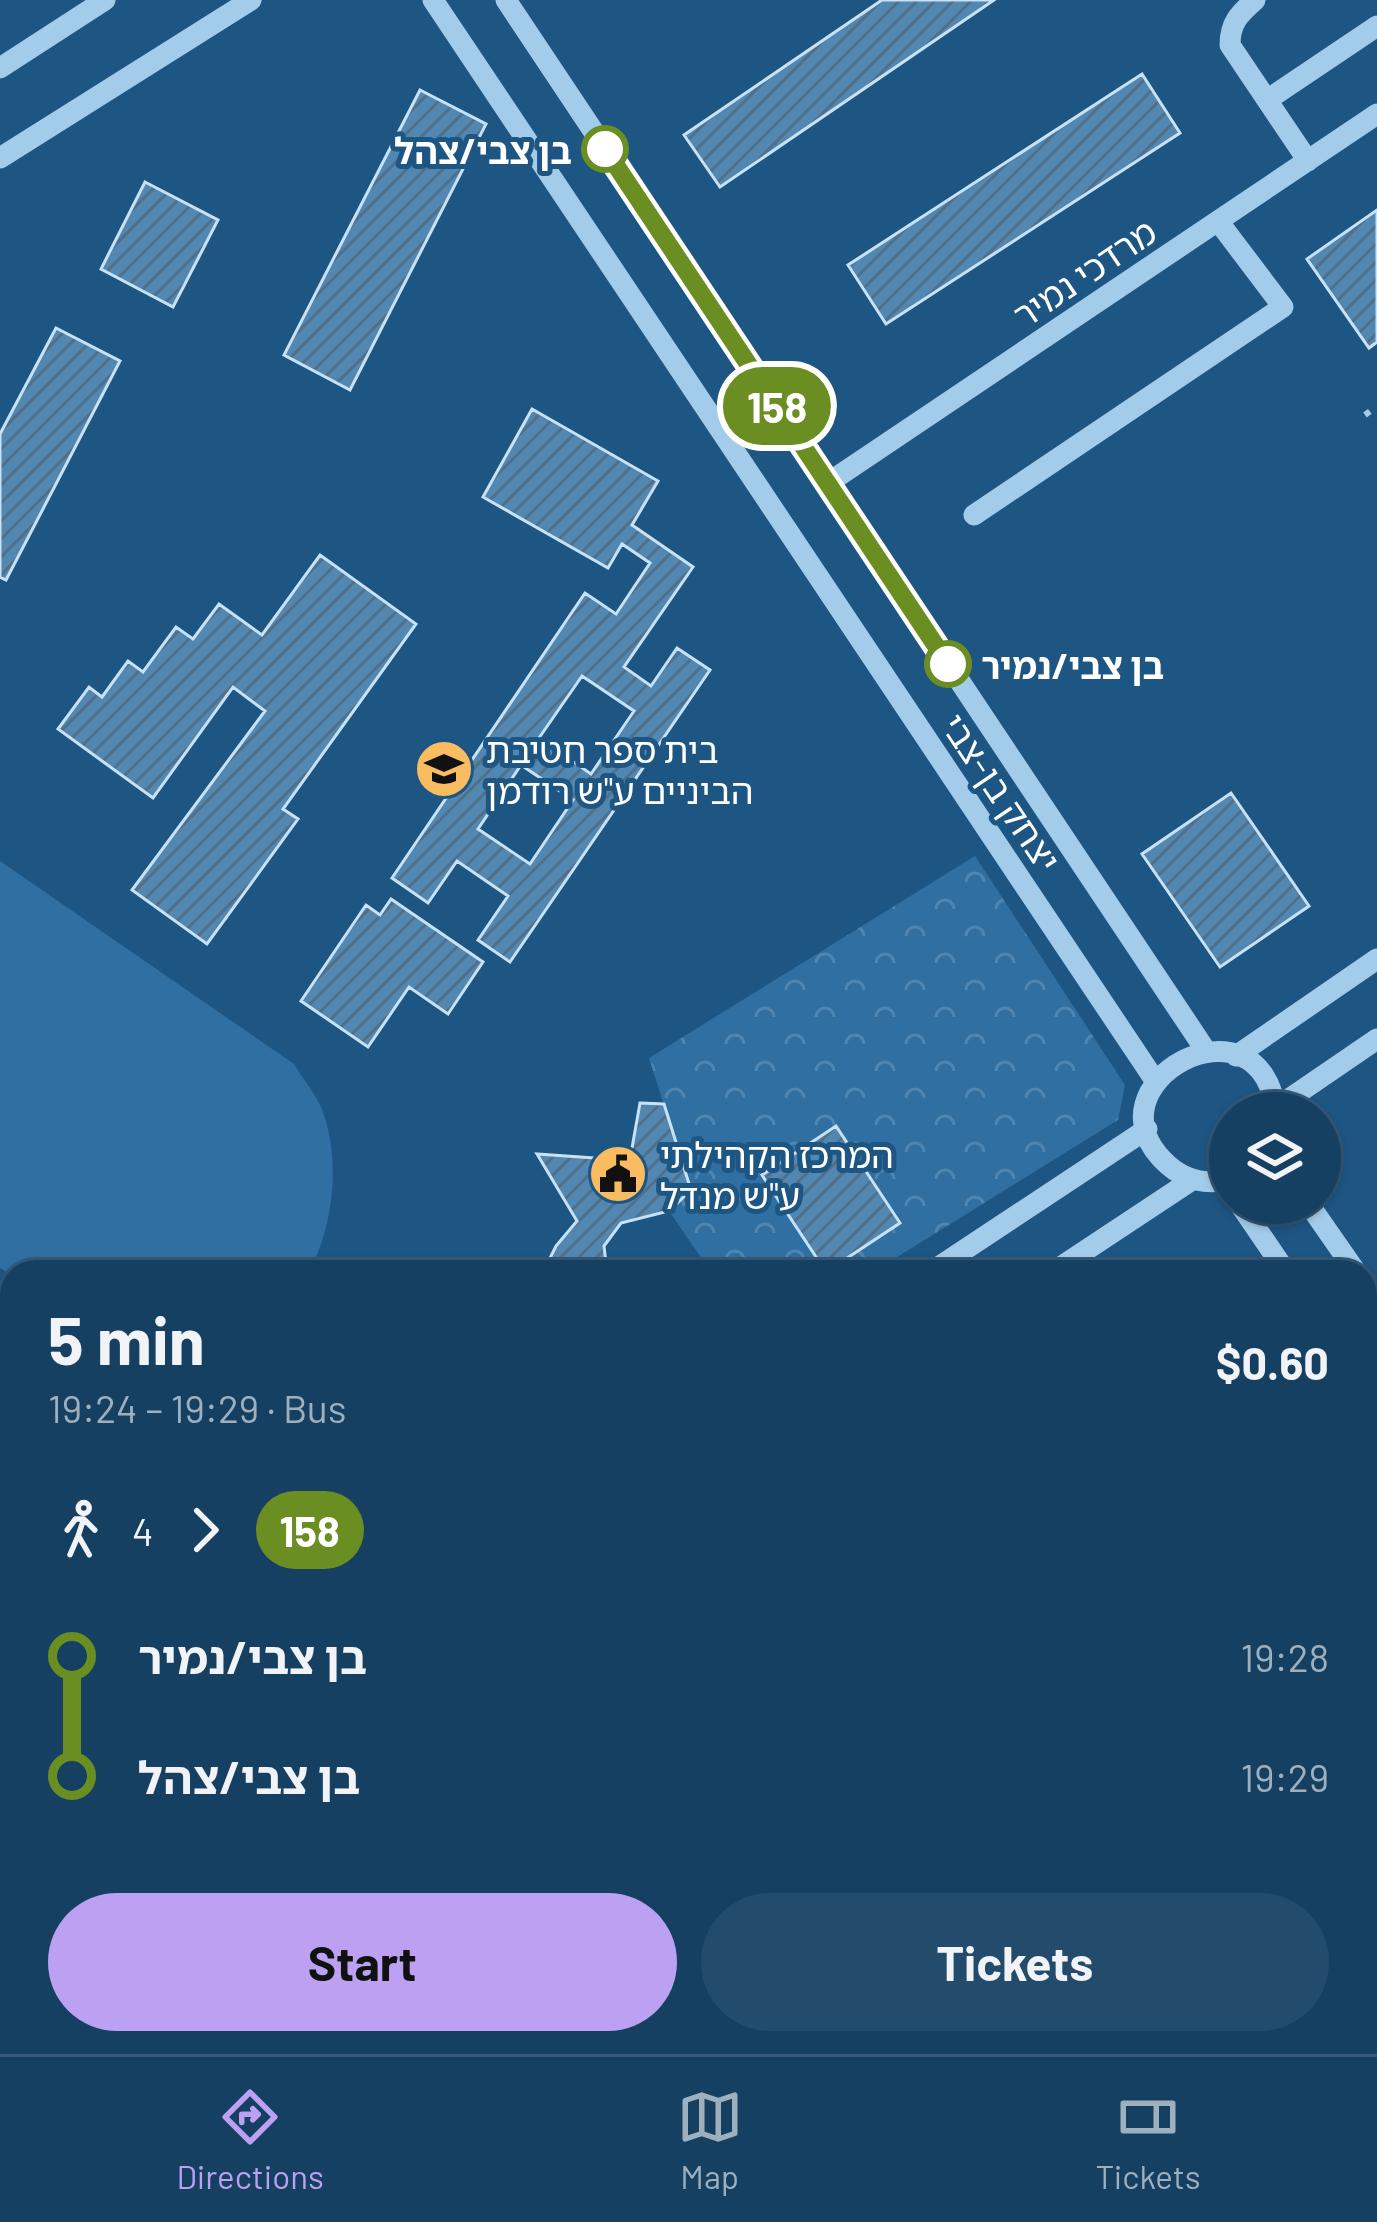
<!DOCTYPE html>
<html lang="en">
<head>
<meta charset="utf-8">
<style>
	:root { --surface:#164062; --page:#234b6b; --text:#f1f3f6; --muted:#9eafbe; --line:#355977; --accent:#bca0f2 }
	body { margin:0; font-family:Barlow,"Noto Sans Hebrew",sans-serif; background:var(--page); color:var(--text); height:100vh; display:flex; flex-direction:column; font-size:45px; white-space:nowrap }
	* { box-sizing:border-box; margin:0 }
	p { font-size:39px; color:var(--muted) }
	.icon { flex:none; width:66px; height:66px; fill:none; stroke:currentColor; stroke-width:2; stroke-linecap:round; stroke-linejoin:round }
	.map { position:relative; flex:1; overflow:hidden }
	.details { position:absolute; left:0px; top:1260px; width:1377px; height:795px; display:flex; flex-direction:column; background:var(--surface); border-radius:36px 36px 0 0; box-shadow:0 3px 9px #0004,0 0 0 3px var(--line) }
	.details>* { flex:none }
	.badge { padding:0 24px; border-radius:39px; font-size:42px; line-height:78px }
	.tools { position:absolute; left:1209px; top:1092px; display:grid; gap:24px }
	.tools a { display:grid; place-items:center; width:132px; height:132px; border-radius:50%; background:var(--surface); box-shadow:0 3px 9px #0004,0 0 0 3px var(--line); font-size:60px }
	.map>.badge { position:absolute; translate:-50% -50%; box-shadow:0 0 0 6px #fff }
	.legs { display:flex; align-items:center; gap:18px; height:132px; padding:0 48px; font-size:39px }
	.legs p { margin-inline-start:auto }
	.head { display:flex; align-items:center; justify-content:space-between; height:204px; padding:0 48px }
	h1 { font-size:66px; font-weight:700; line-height:90px }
	.primary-button { display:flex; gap:24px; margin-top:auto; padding:24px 48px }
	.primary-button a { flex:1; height:138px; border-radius:72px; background:var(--accent); color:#111; font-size:48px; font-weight:700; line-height:138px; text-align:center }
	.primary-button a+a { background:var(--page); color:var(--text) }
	ul { padding:0 48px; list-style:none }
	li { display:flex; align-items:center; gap:42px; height:120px; font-size:45px }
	li i { display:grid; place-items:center; width:18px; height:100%; margin:0 15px; background:currentColor }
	li i::after { content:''; width:30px; height:30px; margin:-15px; border:9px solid; border-radius:50%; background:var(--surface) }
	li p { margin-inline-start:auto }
	li:first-child i { background:linear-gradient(#0000 50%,currentColor 0) }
	li:last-child i { background:linear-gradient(currentColor 50%,#0000 0) }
	.tabs { display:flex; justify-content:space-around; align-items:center; height:168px; border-top:3px solid var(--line); background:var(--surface); font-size:33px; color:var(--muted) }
	.tabs a { display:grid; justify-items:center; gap:6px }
	.tabs .active { color:var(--accent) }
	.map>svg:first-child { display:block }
	.forest { fill:url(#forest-crowns) }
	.pitch { fill:#306fa1 }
	.building { fill:url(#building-hatch); stroke:#c7e2f7; stroke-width:3; fill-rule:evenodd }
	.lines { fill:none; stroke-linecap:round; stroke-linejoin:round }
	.path { stroke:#a3cbea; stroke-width:6; stroke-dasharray:6 9; stroke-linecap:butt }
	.minor { stroke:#a3cbea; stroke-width:21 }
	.line-1-casing { stroke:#fff; stroke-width:27 }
	.line-1 { stroke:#6b8e23; stroke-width:18 }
	.stop-1-dot { fill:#fff; stroke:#6b8e23; stroke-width:6 }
	.labels { text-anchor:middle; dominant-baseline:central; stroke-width:10; stroke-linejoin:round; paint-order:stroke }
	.stop-label { font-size:36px; font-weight:bold; fill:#fff; stroke:#1d5583; text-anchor:end }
	.street-label { font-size:36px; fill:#fff; stroke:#1d5583 }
	.poi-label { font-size:36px; fill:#fff; stroke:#1d5583; text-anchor:start }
</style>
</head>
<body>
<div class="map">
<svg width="1377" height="2054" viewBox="0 0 1377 2054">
	<defs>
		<pattern id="forest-crowns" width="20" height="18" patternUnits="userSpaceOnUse" patternTransform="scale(3)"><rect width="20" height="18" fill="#306fa1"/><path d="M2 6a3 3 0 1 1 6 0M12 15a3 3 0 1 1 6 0" fill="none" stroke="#4f85af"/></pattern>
		<pattern id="building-hatch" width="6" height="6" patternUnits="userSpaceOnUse" patternTransform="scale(3)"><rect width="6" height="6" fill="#5287b1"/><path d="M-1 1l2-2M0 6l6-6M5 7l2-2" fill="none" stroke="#506f89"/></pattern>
	</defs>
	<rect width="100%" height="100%" fill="#1d5583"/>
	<path class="forest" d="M975 856 1125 1085 1118 1120 873 1272H711L669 1211 691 1190 649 1058Z"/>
	<path class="pitch" d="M0 861 294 1064C302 1077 313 1091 320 1105 342 1155 334 1225 309 1272H12V1276L0 1268Z"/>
	<path class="building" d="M882 0H994L720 187 684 135Z
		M1142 74 1180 133 886 324 848 265Z
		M420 90 486 124 350 390 284 355Z
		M145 182 218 220 173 307 101 269Z
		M1377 210V342L1369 348 1307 259Z
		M56 328 120 361 6 580 0 577V434Z
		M532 409 658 481 632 525 693 567 624 667 651 686 677 648 710 670 510 962 478 940 508 896 457 861 428 903 392 878 585 593 616 614 650 563 622 544 608 568 483 497ZM582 676 634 711 591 774 539 738ZM521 765 573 800 530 864 478 829Z
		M320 555 416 624 283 809 298 819 207 944 132 890 265 711 233 687 153 798 58 729 89 687 102 697 128 661 143 672 176 627 193 639 219 604 262 635Z
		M1231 793 1309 906 1220 967 1142 854Z
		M391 899 483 962 448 1014 409 987 368 1047 301 1001 366 905 380 915Z
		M640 1103 664 1104 691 1190 669 1211 621 1223 604 1246 607 1272H543L556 1246 577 1221 537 1154 609 1159 632 1148Z
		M836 1126 900 1223 826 1272 762 1175Z
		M1377 1738V1847L1365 1856V1746Z
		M1365 1988 1377 2006V2054H1323L1316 2043H1365Z
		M104 2043H185L192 2054H88Z
		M347 2043H400L384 2054H354Z
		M607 2043H716L700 2054H615Z
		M960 2043H1078L1085 2054H967Z"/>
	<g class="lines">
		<path class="path" d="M1365 415 1377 406
			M0 1544 12 1549"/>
		<path class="minor" d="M433 0 1156 1082
			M506 0 1206 1051
			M1255 0C1239 14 1230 23 1230 45L1308 161
			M0 68 105 0
			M1267 100 1377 26
			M0 158 251 0
			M828 483 1377 114
			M974 515 1283 307 1218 221
			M1236 1056 1377 959
			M1276 1108 1377 1039
			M1230 1179C1208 1185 1186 1181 1168 1165 1078 1084 1262 985 1276 1113
			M1239 1203 1286 1272
			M1308 1203 1356 1272
			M931 1272 1147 1129
			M1053 1272 1192 1180
			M1365 1286 1377 1303
			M1365 1387 1377 1405
			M0 1808 12 1818
			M0 1888 12 1880
			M0 1973 12 1965
			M464 2054 480 2043"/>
	</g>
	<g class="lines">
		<defs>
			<path id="line-1" d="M605 149 948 664"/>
		</defs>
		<use href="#line-1" class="line-1-casing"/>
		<use href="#line-1" class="line-1"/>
	</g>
	<defs>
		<symbol id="school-disc" viewBox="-11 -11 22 22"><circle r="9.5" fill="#fabc61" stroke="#1d5583"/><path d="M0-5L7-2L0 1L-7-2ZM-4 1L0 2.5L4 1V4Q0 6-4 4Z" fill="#111"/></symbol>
		<symbol id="civic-disc" viewBox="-11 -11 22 22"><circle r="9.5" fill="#fabc61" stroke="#1d5583"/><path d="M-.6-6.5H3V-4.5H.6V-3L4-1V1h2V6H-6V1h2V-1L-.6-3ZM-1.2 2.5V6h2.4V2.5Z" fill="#111"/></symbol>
	</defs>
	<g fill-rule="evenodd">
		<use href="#school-disc" x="411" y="736" width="66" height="66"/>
		<use href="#civic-disc" x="585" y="1141" width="66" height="66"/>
	</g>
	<g class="stop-1-dot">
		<circle cx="605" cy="149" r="21"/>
		<circle cx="948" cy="664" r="21"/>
	</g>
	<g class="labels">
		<g class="stop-label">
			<text x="572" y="149">בן צבי/צהל</text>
			<text x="981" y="664" text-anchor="start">בן צבי/נמיר</text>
		</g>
		<g class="street-label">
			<text transform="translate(1084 272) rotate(-34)">מרדכי נמיר</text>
			<text transform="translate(1002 792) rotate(56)">יצחק בן-צבי</text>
		</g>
		<g class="poi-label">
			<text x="486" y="748">בית ספר חטיבת<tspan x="486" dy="41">הביניים ע"ש רודמן</tspan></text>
			<text x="660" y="1153">המרכז הקהילתי<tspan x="660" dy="41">ע"ש מנדל</tspan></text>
		</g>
	</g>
</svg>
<div class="tools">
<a><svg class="icon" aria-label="layers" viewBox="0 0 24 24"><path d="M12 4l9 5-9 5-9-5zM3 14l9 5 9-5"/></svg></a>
</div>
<b class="badge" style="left:777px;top:406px;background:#6b8e23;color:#fff">158</b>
<section class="details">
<div class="head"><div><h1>5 min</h1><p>19:24 – 19:29 · Bus</p></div><b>$0.60</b></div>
<div class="legs"><svg class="icon" aria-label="walk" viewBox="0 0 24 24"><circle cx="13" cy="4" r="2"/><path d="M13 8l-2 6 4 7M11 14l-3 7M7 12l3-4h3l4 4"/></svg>4<svg class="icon" aria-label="forward" viewBox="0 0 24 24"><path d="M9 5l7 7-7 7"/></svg><b class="badge" style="background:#6b8e23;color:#fff">158</b></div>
<ul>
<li><i style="color:#6b8e23"></i><b>בן צבי/נמיר</b><p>19:28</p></li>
<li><i style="color:#6b8e23"></i><b>בן צבי/צהל</b><p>19:29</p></li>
</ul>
<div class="primary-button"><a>Start</a><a>Tickets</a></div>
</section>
</div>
<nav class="tabs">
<a class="active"><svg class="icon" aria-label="directions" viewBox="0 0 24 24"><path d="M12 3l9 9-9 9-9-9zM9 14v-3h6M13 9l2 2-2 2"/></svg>Directions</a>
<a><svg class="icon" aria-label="map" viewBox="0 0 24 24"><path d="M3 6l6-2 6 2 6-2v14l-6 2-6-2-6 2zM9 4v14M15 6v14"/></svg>Map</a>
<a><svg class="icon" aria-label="tickets" viewBox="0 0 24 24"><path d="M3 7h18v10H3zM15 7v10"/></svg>Tickets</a>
</nav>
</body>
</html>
